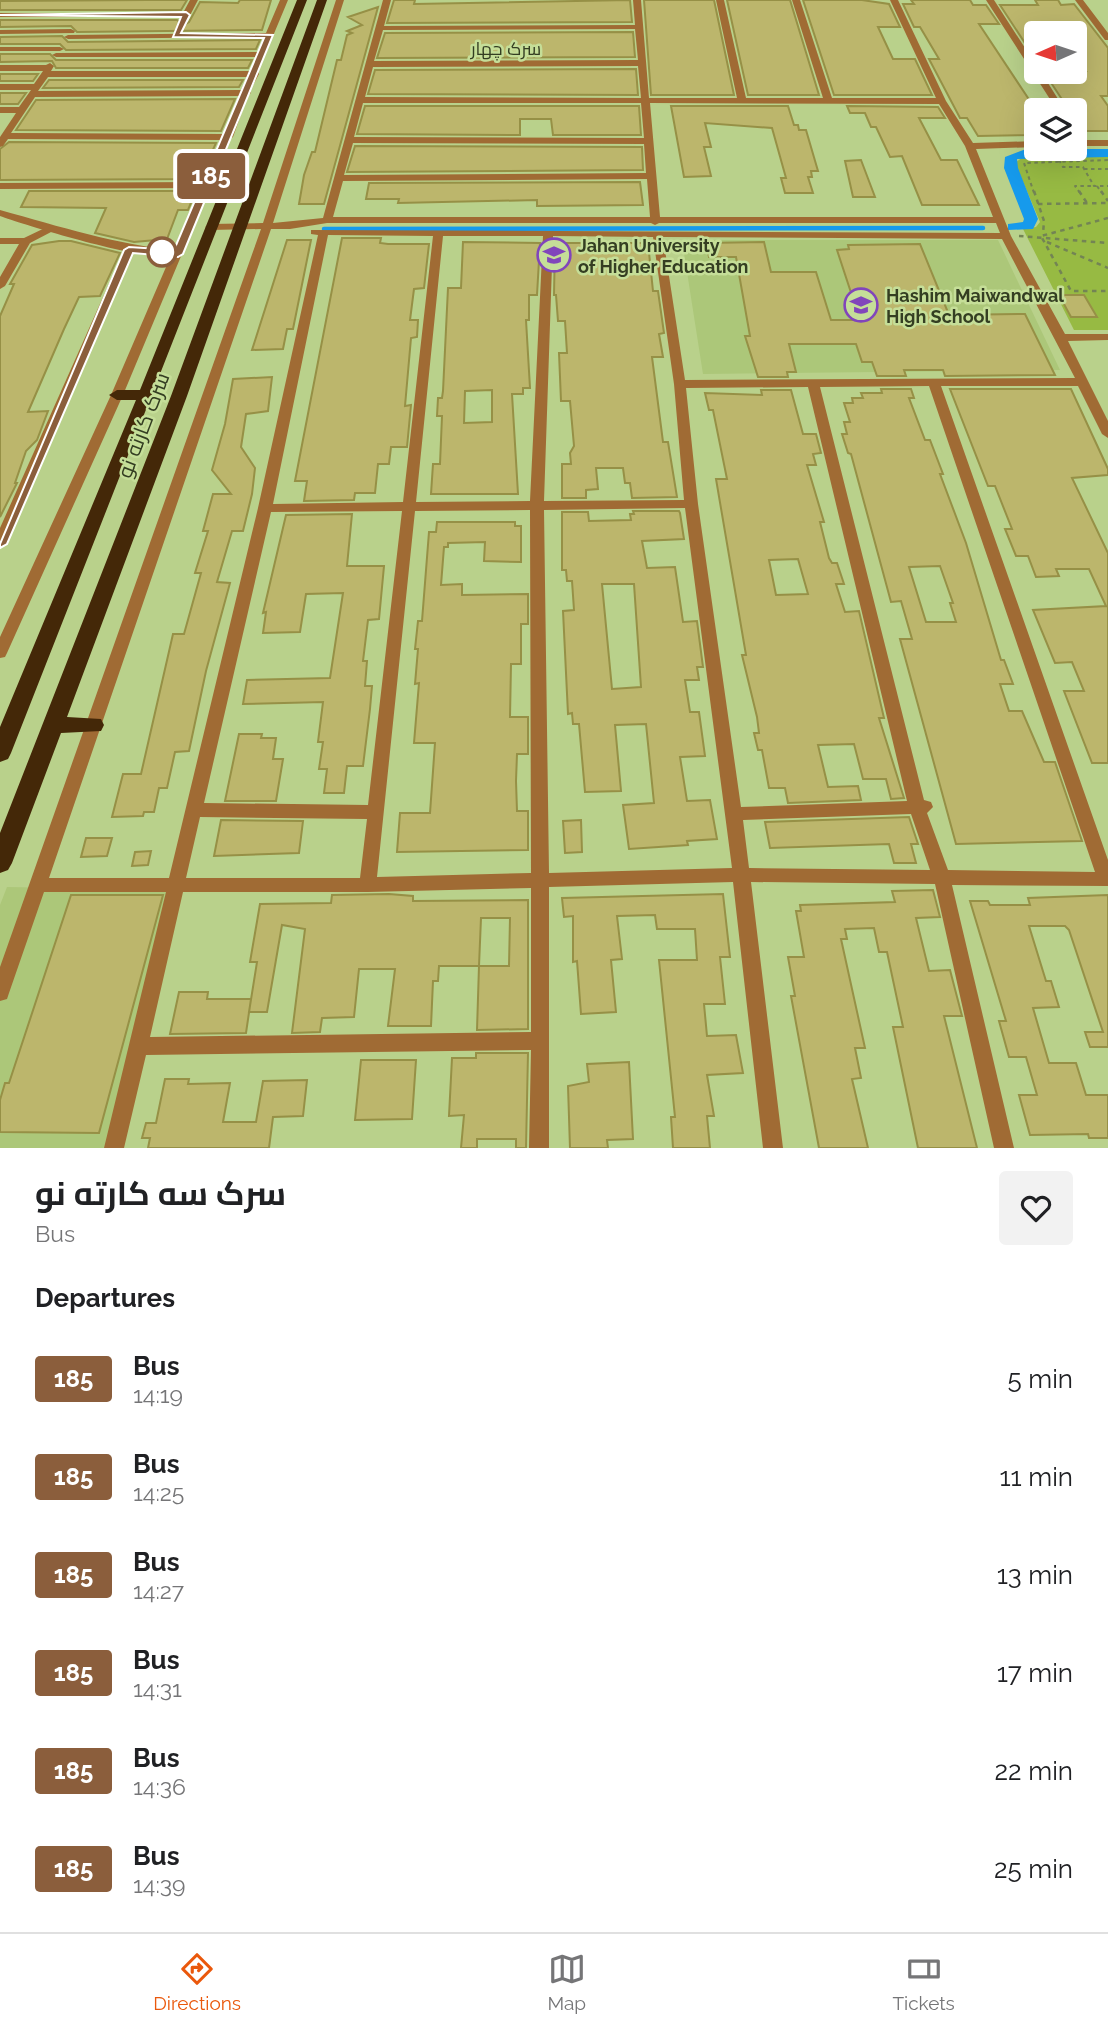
<!DOCTYPE html>
<html lang="en">
<head>
<meta charset="utf-8">
<style>
	:root { --surface:#fff; --page:#f2f2f2; --text:#202124; --muted:#757577; --line:#e0e0e0; --accent:#ea580c }
	body { margin:0; font-family:Raleway,Cairo,sans-serif; background:var(--page); color:var(--text); height:100vh; display:flex; flex-direction:column; font-size:26px; white-space:nowrap }
	* { box-sizing:border-box; margin:0 }
	p { font-size:23px; color:var(--muted) }
	.icon { flex:none; width:38px; height:38px; fill:none; stroke:currentColor; stroke-width:2; stroke-linecap:round; stroke-linejoin:round }
	.map { position:relative; height:1148px; overflow:hidden }
	.details { display:flex; flex-direction:column; background:var(--surface); flex:1 }
	.details>* { flex:none }
	.badge { padding:0 14px; border-radius:5px; font-size:24px; line-height:46px }
	.needle { width:46px; rotate:267deg }
	.buttons { position:absolute; left:1024px; top:21px; display:grid; gap:14px }
	.buttons a { display:grid; place-items:center; width:63px; height:63px; border-radius:7px; background:var(--surface); box-shadow:0 7px 28px #0002; font-size:35px }
	.map>.badge { position:absolute; translate:-50% -50%; box-shadow:0 0 0 4px #fff }
	h2 { padding:0 35px; font-size:26px; line-height:63px }
	.round { display:grid; place-items:center; flex:none; width:74px; height:74px; border-radius:7px; background:var(--page) }
	.overview { display:flex; align-items:center; justify-content:space-between; height:119px; padding:0 35px }
	h1 { font-size:33px; font-weight:700; line-height:52px }
	ul { padding:0; list-style:none }
	li { display:flex; align-items:center; gap:21px; height:98px; padding:0 35px }
	li div { flex:1 }
	li b { display:block; font-size:26px }
	li em { font-style:normal }
	li .badge { min-width:77px; font-weight:700; text-align:center }
	.dock { display:flex; justify-content:space-around; align-items:center; height:98px; border-top:2px solid var(--line); background:var(--surface); font-size:19px; color:var(--muted) }
	.dock a { display:grid; justify-items:center; gap:4px }
	.dock .current { color:var(--accent) }
	.map>svg:first-child { display:block }
	.built { fill:#acc779 }
	.green { fill:#97ba43 }
	.lines { fill:none; stroke-linecap:round; stroke-linejoin:round }
	.stream { stroke:#169aec; stroke-width:4.5 }
	.canal { fill:#169aec; fill-rule:evenodd }
	.building { fill:#bcb66c; stroke:#969046; stroke-width:2; fill-rule:evenodd }
	.path-far1 { stroke:#738454; stroke-width:2; stroke-dasharray:3.5 3.5; stroke-linecap:butt }
	.path { stroke:#738454; stroke-width:2.5; stroke-dasharray:4.5 4.5; stroke-linecap:butt }
	.minor { fill:#a06b34; fill-rule:evenodd }
	.tertiary { fill:#a06b34; fill-rule:evenodd }
	.trunk { fill:#442808; fill-rule:evenodd }
	.line { fill:#8b5e3c; stroke:#fff; stroke-width:2 }
	.stop-dot { fill:#fff; stroke:#8b5e3c; stroke-width:3.5 }
	.labels { text-anchor:middle; dominant-baseline:central; stroke-width:5; stroke-linejoin:round; paint-order:stroke }
	.far-street-label { font-size:18px; fill:#343e22; stroke:#c5de98 }
	.far-poi-label { font-size:18px; font-weight:bold; fill:#343e22; stroke:#c5de98; text-anchor:start }
	.street-label { font-size:21px; fill:#343e22; stroke:#c5de98 }
</style>
</head>
<body>
<div class="map">
<svg width="1108" height="1148" viewBox="0 0 1108 1148">
	<rect width="100%" height="100%" fill="#b9d18b"/>
	<path class="built" d="M682 240H998L1060 370 703 374Z
		M7 887 173 890 109 1148H0V905Z"/>
	<path class="green" d="M1024 156H1108V330H1074L1023 229 1036 227 1040 222 1015 163Z"/>
	<g class="lines">
		<path class="stream" d="M324 229 983 228"/>
		<path class="canal" d="M1026 149H1108V157L1017 159 1018 168 1038 219 1033 229 1008 230V224L1023 222 1024 219 1004 168 1005 157Z"/>
	</g>
	<path class="building" d="M148 0H187L181 10H0V1Z
		M240 0H271L262 30 77 32 71 26 0 27V20H177L184 25 189 22 200 2 238 3Z
		M394 0H415L414 4 630 0 632 22 387 23Z
		M644 0H714L734 95H651Z
		M727 0H790L819 95H748Z
		M803 0H862L889 4 900 27H878L893 59H915L932 95H834Z
		M911 0H970L973 5H986L999 24H979L1032 104H1026L1036 120V135L978 136 967 118H960L929 59H939L920 27H914L903 4H914Z
		M1035 0H1058L1061 5 1074 4 1108 48V96H1101L1108 106V131H1083L1074 119V110H1069L1044 72 1086 71 1074 53V33H1036V60L1000 5H1038Z
		M378 7 324 204H299L304 175 312 152H315L337 60H341L347 35 352 33 347 31 362 25 348 17Z
		M633 32 635 57 377 58 385 33Z
		M62 36 68 42 260 40 256 49 66 50 60 44H0V37Z
		M0 54H50L56 60H252L248 68H56L52 61 0 62Z
		M636 69 638 95 368 94 375 70Z
		M0 74H38L33 81H0Z
		M49 80H243L239 87 43 88Z
		M0 93H26L18 104H0Z
		M235 99 221 131 16 130 36 100Z
		M365 106H639L641 135H553L551 119H520V135L357 134Z
		M671 106H788L794 125H798L799 130H806L818 171H811L812 177H808L813 193H785L781 178H786L772 128 705 123 711 147H704L711 176 684 177Z
		M847 106 938 107 945 118H919L941 160H957L979 205H922L902 156 890 157 876 127H871L865 113H850Z
		M9 142 216 143 200 179 0 180V149Z
		M355 146 642 147 643 170 347 172Z
		M861 160 875 197H853L845 161Z
		M640 182 643 205 537 206V200L398 203 399 199H366L369 183Z
		M29 191H196L188 210H178L167 239 134 242 95 233 106 208 21 207Z
		M342 238H381L380 243 388 244H429L424 288 414 289 410 320H418L417 337 411 338 405 406 411 405 407 447H391L389 464H378L375 493H355L354 500 304 501 307 481H295Z
		M287 240H311L293 329H287L283 349 252 350Z
		M59 241H71L120 253 100 296 79 297 64 329 28 412 48 411 37 440 26 451 15 483H17L0 517V316L14 284H10L32 245Z
		M463 242 540 243 537 295H529V320H526L530 388H523V394H512L518 494H431L433 464H440L442 416H437L438 398H442L443 391 448 288H461ZM492 390V422L464 423 465 391Z
		M764 242 771 272H816L831 320H860L837 250 849 249 848 245 920 244 949 315 1025 314 1055 375 945 376 943 370H904L906 376H877L872 362H862L856 344H789L796 372H787L788 377H758L745 336H750L736 257H709L706 243Z
		M555 243H648L653 291H658L664 333 659 334 663 357H652L663 442H668L677 497 632 498 630 483H625L623 468H596L598 489 586 490V498H562V464H571L570 453 574 446 570 401H561L559 353H567L565 321H558L556 295H554Z
		M1059 295H1084L1097 317H1071Z
		M272 377 268 411 246 414 241 447 255 468 252 494 243 531H232L217 582 230 583 206 671 189 751 175 752 167 788H159L154 812H144L143 816 112 817 123 774H141L173 634H184L201 573H195L208 531H203L213 494H231L212 470 225 424 233 379Z
		M881 389H911L914 398H909L925 440H930L943 474H940L966 543 1001 660H1004L1013 684H1000L1009 711H1022L1044 762H1055L1082 841 956 844 900 639H912L901 601 891 602 851 454 848 453 842 434H847L844 422H850L844 403H853L852 398H863L861 393H882ZM940 566 953 603H950L956 622H926L909 567Z
		M950 389H1071L1108 469V475L1072 478 1108 553V763H1092L1064 691H1084L1072 662 1055 663 1033 610 1106 606 1089 569H1056L1059 576 1036 577 1028 556H1016L1005 529H1012L995 486H988Z
		M761 390H791L803 434H816L821 453 813 454 816 465H807L824 522H820L829 558 832 563H837L844 584H836L845 612 859 611 884 718H879L904 798 891 799 886 779H863L854 744 818 745 828 787 858 786 861 800 788 803 785 788H769L762 750H758L754 733H759L757 717 742 655H746L716 479H727L713 410H709L705 393 762 395ZM798 559 808 594 776 595 769 560Z
		M633 511H679L680 513 684 539 642 541 647 568 675 567 683 622 697 621 703 667H697L699 680H685L690 712H699L705 756 680 757 687 801 710 800 717 839 687 841 688 845 629 849 623 805 654 803 646 724 615 725 621 791 585 792 579 724H573L572 713 568 714 563 611 574 610 572 581H567L566 570H562V512H588L589 521 631 520 630 514H634ZM602 584H634L641 687 612 689Z
		M352 514 347 566H384L379 619 368 620 363 661H367L365 686H372L370 709 363 766H347L344 793H324L327 769H319L323 742H318L323 702 243 704 247 680 330 678 343 593 306 594 300 632 263 633 266 612 263 613 286 515Z
		M437 522H515V526H521V562L484 561 485 542 448 543V547H444L441 585 462 584V595L528 594V624H521V664H511L510 717H528V754H517L516 781 517 811H528V850L397 852 400 813H430L435 743H414L419 683 415 684 418 649H415L418 621H422L429 532H436Z
		M239 734H262L261 738H276L273 759H283L276 801H225Z
		M909 817 918 844H911L916 863H894L889 844 770 848 765 822Z
		M221 820 303 821 299 853 214 856Z
		M581 820 582 852 565 853 563 821Z
		M86 838H112L107 856 81 857Z
		M151 851 148 865 132 866 135 852Z
		M933 890 940 917 916 918 929 971 950 970 962 1016H944L977 1148H918L893 1027H903L887 952H879L874 928 845 929 847 939H841L865 1048H855L861 1078 852 1079 868 1148H819L791 996H795L788 957H804L796 911H801L800 905 895 902 892 891Z
		M389 894 413 896V901L528 900V1029L477 1030 479 966H509L510 918H481L479 966H439L438 981H433L431 1026H388L395 969H359L354 1017 322 1018 320 1032 292 1033 305 929 282 925 267 1012H249L257 962H250L260 904 331 903 332 895Z
		M723 894 730 957H720L725 1004H704L707 1036 736 1035 743 1073 707 1075 714 1116H707L710 1148H673L671 1117H675L659 960H697L695 929H657L655 915 617 916 622 959 611 960 616 1012 581 1014 577 961 573 962V916L564 917 562 898Z
		M71 895H163L99 1133 0 1132V1100L5 1083H9Z
		M1108 895V1047H1090L1085 1032H1103L1069 930 1065 926H1029L1046 981H1051L1059 1007 1033 1008 1049 1063H1076L1086 1095H1108V1138H1089L1088 1134 1030 1135 1019 1095H1037L1026 1057H1009L999 1021H1006L970 901H988L990 905H1030L1028 898Z
		M179 992H208L207 999H251L246 1033 170 1034Z
		M476 1053H528L526 1148H516V1139H477V1148H461L464 1115 449 1116 452 1058H476Z
		M361 1060H416L412 1119 355 1120Z
		M629 1062 633 1139 607 1140 608 1148H570L568 1086 589 1082 587 1064Z
		M165 1079H189L188 1084 230 1083 223 1122H256L263 1081 307 1080 303 1116 273 1117 269 1148H148L150 1138H142L146 1123H156Z"/>
	<g class="lines">
		<path class="path-far1" d="M1059 160 1063 167H1083L1094 186H1108
			M1084 169H1108
			M1097 186 1102 193
			M1034 193 1024 163 1108 160
			M1080 193 1075 186H1094"/>
		<path class="path" d="M1034 191 1044 221 1043 234
			M1079 191 1087 203
			M1101 191 1108 201
			M1038 204 1108 203
			M1108 218 1041 236 1071 291H1108
			M1019 236 1108 243
			M1047 242 1108 268"/>
		<path class="minor" d="M190 0H198L187 21 183 23 179 21 181 17H0V13H183Z
			M280 0H288L258 72 259 74 250 91 251 93 248 95 233 137 230 139 123 395 7 653 5 657 0 658V637L111 395 200 188 0 189V183L202 182 220 140 8 139 3 146 0 147V137L16 113H0V107H19L31 90H0V84H34L43 71H0V65H46L50 63 54 66 51 71H250L256 57H56L52 55 56 53 258 52 264 37 68 39 64 37 68 35 266 33ZM48 77H247L241 90 38 91ZM239 96 223 134 11 133 35 97Z
			M336 0H344L273 223 323 218 383 0H391L384 26 635 25 633 0H641L649 98H737L716 0H724L746 98H823L792 0H800L832 98H936L890 0H898L946 101 973 143 1036 141V147L976 149 1011 236 1065 334H1108V340L1068 341 1108 421V438L1102 434 1078 386H941L1108 860V886L952 885 1014 1148H994L935 884 751 882 783 1148H763L733 882 549 887V1148H529L531 1050 146 1055 124 1148H104L166 892H44L9 993 7 999 0 1001V967L261 229 210 230 205 227 210 224 263 223ZM635 29 638 60 374 61 383 30ZM638 66 641 98 365 97 373 67ZM363 103H641L644 138 354 137ZM650 103 939 104 965 146 993 217H660ZM353 143 644 144 646 173 344 175ZM647 179 650 217H333L343 181ZM327 223H651L655 225 659 223H996L1000 233 311 230V234L318 235 258 508 169 878H49L271 229H290ZM328 235 433 236 403 502 273 504ZM443 236H543L530 501 416 502ZM553 236 653 237 674 384 684 500 544 501ZM663 237 1002 239 1075 378 685 380ZM929 386 1095 872 948 870 927 813 933 807 931 802 924 800 820 387ZM808 387 907 801 741 807 698 504 686 388ZM685 508 732 868 549 873 544 510ZM530 510 531 873 377 877 415 511ZM402 511 368 805 204 803 271 512ZM911 814 930 870 749 868 743 820ZM200 817 367 819 360 878H186ZM531 888V1032L150 1037 183 892H368Z
			M986 0H994L1036 65V72H1041L1065 110H1057Z
			M1075 0H1083L1108 33V40H1105Z
			M71 29 75 31 74 33 0 34V30Z
			M0 47H60L64 49 60 51H0Z
			M1074 140H1108V146H1074Z
			M49 226 53 227V231L30 243 5 286 0 289V277L19 244H0V238H24Z
			M129 247 134 250 7 543 0 548V528L124 250Z"/>
		<path class="tertiary" d="M0 210C61 227 115 244 178 251L183 254C163 268 28 226 0 216Z"/>
		<path class="trunk" d="M297 0H307L11 753 8 759 0 762V727L136 400H117L109 395 117 390H140Z
			M317 0H327L187 396 67 717 101 719 104 725 101 731 61 733 12 863 8 870 0 873V833L171 396Z"/>
	</g>
	<path class="line" d="M186 12 190 15 181 33 273 35 183 254 178 257 133 253 7 544 0 548V544L124 250 129 247 174 250 264 38 173 37 181 17 0 15Z"/>
	<defs>
		<symbol id="university-ring" viewBox="-11 -11 22 22"><circle r="9.5" fill="#c5de98" stroke="#8145bb" stroke-width="1.5"/><path d="M0-5L7-2L0 1L-7-2ZM-4 1L0 2.5L4 1V4Q0 6-4 4Z" fill="#8145bb"/></symbol>
		<symbol id="school-ring" viewBox="-11 -11 22 22"><circle r="9.5" fill="#c5de98" stroke="#8145bb" stroke-width="1.5"/><path d="M0-5L7-2L0 1L-7-2ZM-4 1L0 2.5L4 1V4Q0 6-4 4Z" fill="#8145bb"/></symbol>
	</defs>
	<g fill-rule="evenodd">
		<use href="#university-ring" x="535" y="236" width="38" height="38"/>
		<use href="#school-ring" x="842" y="286" width="38" height="38"/>
	</g>
	<circle class="stop-dot" cx="162" cy="252" r="14"/>
	<g class="labels">
		<g class="far-street-label">
			<text x="506" y="48">سرک چهار</text>
		</g>
		<g class="far-poi-label">
			<text x="578" y="245">Jahan University<tspan x="578" dy="21">of Higher Education</tspan></text>
			<text x="886" y="295">Hashim Maiwandwal<tspan x="886" dy="21">High School</tspan></text>
		</g>
		<g class="street-label">
			<text transform="translate(143 425) rotate(-69)">سرک کارته نو</text>
		</g>
	</g>
</svg>
<div class="buttons">
<a><svg class="needle" viewBox="-14 -14 28 28"><path d="M0-13l5 13h-10z" fill="#e53935"/><path d="M0 13l5-13h-10z" fill="#757577"/></svg></a>
<a><svg class="icon" aria-label="layers" viewBox="0 0 24 24"><path d="M12 4l9 5-9 5-9-5zM3 14l9 5 9-5"/></svg></a>
</div>
<b class="badge" style="left:211px;top:176px;background:#8b5e3c;color:#fff">185</b>
</div>
<section class="details">
<div class="overview"><div><h1>سرک سه کارته نو</h1><p>Bus</p></div><a class="round"><svg class="icon" aria-label="heart" viewBox="0 0 24 24"><path d="M12 20l-8-8c-3-5 5-10 8-4 3-6 11-1 8 4z"/></svg></a></div>
<h2>Departures</h2>
<ul>
<li><span class="badge" style="background:#8b5e3c;color:#fff">185</span><div><b>Bus</b><p>14:19</p></div><em>5 min</em></li>
<li><span class="badge" style="background:#8b5e3c;color:#fff">185</span><div><b>Bus</b><p>14:25</p></div><em>11 min</em></li>
<li><span class="badge" style="background:#8b5e3c;color:#fff">185</span><div><b>Bus</b><p>14:27</p></div><em>13 min</em></li>
<li><span class="badge" style="background:#8b5e3c;color:#fff">185</span><div><b>Bus</b><p>14:31</p></div><em>17 min</em></li>
<li><span class="badge" style="background:#8b5e3c;color:#fff">185</span><div><b>Bus</b><p>14:36</p></div><em>22 min</em></li>
<li><span class="badge" style="background:#8b5e3c;color:#fff">185</span><div><b>Bus</b><p>14:39</p></div><em>25 min</em></li>
</ul>
</section>
<nav class="dock">
<a class="current"><svg class="icon" aria-label="directions" viewBox="0 0 24 24"><path d="M12 3l9 9-9 9-9-9zM9 14v-3h6M13 9l2 2-2 2"/></svg>Directions</a>
<a><svg class="icon" aria-label="map" viewBox="0 0 24 24"><path d="M3 6l6-2 6 2 6-2v14l-6 2-6-2-6 2zM9 4v14M15 6v14"/></svg>Map</a>
<a><svg class="icon" aria-label="tickets" viewBox="0 0 24 24"><path d="M3 7h18v10H3zM15 7v10"/></svg>Tickets</a>
</nav>
</body>
</html>
